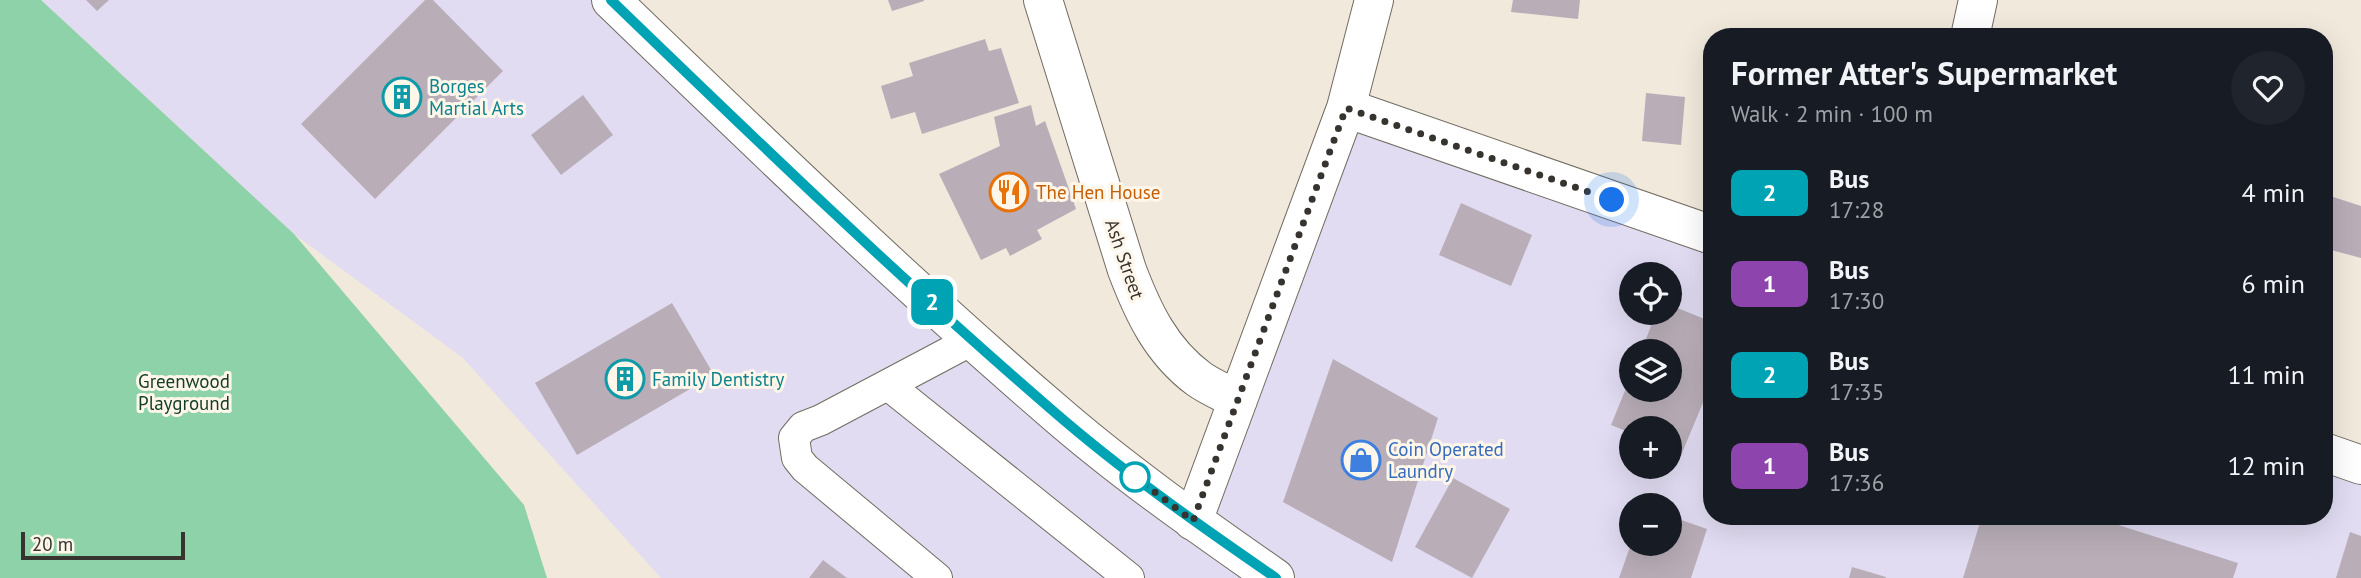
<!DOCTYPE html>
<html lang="en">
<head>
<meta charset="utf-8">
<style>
	:root { --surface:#171b24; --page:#20242c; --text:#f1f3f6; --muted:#9ea1a6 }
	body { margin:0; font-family:"PT Sans",sans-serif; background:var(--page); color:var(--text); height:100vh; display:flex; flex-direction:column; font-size:26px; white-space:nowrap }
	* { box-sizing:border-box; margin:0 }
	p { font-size:23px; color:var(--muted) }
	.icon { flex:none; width:38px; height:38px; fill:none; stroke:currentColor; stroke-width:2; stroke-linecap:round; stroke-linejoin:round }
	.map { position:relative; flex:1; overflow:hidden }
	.details { position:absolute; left:1703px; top:28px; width:630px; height:497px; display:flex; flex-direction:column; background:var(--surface); border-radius:28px; box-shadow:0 7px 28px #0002 }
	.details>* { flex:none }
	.badge { padding:0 14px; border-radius:10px; font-size:24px; line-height:46px }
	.buttons { position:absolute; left:1619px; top:262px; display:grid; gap:14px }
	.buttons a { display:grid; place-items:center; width:63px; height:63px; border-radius:50%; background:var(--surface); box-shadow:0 7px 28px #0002; font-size:35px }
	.scale { position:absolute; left:21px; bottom:18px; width:164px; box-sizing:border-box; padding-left:7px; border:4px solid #37342f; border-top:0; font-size:19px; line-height:24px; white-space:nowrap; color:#37342f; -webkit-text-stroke:5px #fdf6e9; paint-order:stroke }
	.you { position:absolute; width:35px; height:35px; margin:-18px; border:5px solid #fff; border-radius:50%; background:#1a73e8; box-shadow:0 0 0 10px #1a73e833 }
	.map>.badge { position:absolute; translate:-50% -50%; box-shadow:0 0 0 4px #fff }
	.round { display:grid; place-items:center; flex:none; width:74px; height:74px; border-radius:37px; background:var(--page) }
	.head { display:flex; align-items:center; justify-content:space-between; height:119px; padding:0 28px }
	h1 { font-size:33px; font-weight:800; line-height:52px }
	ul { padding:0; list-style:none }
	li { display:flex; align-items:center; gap:21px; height:91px; padding:0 28px }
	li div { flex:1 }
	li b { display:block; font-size:26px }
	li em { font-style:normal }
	li .badge { min-width:77px; font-weight:700; text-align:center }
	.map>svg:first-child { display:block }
	.commercial { fill:#e1dcf2; fill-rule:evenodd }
	.green { fill:#8dd2a8 }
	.building { fill:#b9aeb8 }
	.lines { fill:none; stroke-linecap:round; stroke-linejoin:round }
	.service-casing { stroke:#726b60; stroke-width:32 }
	.minor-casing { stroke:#726b60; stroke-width:40 }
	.secondary-casing { stroke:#726b60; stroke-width:40 }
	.service { stroke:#fff; stroke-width:30 }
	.minor { stroke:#fff; stroke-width:38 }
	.secondary { stroke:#fff; stroke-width:38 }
	.line-casing { stroke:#fff; stroke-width:16 }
	.line { stroke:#00a3b4; stroke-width:10 }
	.walk { stroke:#37342f; stroke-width:7; stroke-dasharray:0 12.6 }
	.stop-dot { fill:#fff; stroke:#00a3b4; stroke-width:3.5 }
	.labels { text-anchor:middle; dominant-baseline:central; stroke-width:6; stroke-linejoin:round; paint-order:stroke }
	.culture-label { font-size:19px; fill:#0d838f; stroke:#fdf6e9; text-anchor:start }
	.food-label { font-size:19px; fill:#c56008; stroke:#fdf6e9; text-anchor:start }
	.street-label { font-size:19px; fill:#37342f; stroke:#fdf6e9 }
	.park-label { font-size:19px; fill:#123d26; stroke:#fdf6e9 }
	.shop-label { font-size:19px; fill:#366cbe; stroke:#fdf6e9; text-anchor:start }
</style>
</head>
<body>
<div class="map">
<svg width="2361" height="578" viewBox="0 0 2361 578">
	<rect width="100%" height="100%" fill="#f0e9dc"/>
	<path class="commercial" d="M41 0H611L1193 521 1346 108 1711 235 1712 516H2324V452L2361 465V578H661L463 358 294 234ZM1631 275H1670V313H1631ZM1631 352H1670V390H1631ZM1631 429H1670V467H1631ZM1631 506H1670V544H1631Z"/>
	<path class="green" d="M0 0H41L294 234 524 505 547 578H0Z"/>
	<path class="building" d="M86 0H109L97 11Z
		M425 0H433L503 71 375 199 301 124Z
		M888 0H924V1L892 11Z
		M1513 0H1580L1578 19 1511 12Z
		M985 39 989 51 1001 48 1019 103 922 134 915 112 891 119 881 86 913 76 909 63Z
		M1646 93 1685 97 1681 145 1642 141Z
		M583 95 613 135 561 175 531 135Z
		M1031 105 1036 126 1045 121 1076 209 1037 230 1042 239 1010 256 1006 248 981 260 939 174 1000 146 994 117Z
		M2324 194 2361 206V258L2324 248Z
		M1461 203 1532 235 1511 286 1439 255Z
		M672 303 714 375 577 455 535 383Z
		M1670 305 1712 322V381L1682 453 1670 448V429H1631V433L1611 425 1631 376V390H1670V352H1641L1656 313H1670Z
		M1333 359 1438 418 1392 562 1283 502Z
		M1453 478 1510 509 1472 578 1415 547Z
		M1670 516 1707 529 1691 578H1619L1631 544H1670Z
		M1982 516H2090L2238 563 2233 578H1963Z
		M2350 532 2361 536V578H2336Z
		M823 560 847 578H809Z
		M1852 567 1886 577V578H1849Z"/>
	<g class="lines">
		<defs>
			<path id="service" d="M888 385 1129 578
				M937 578 805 468 797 458 794 438 803 427 821 420 974 339"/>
			<path id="minor" d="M1043 0 1127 270C1143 312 1161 351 1199 379 1210 387 1225 393 1238 400
				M1970 37 1978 0
				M1346 108 1712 235
				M2324 452 2361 465
				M1193 521 1346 108 1374 0"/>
			<path id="secondary" d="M611 0C755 139 900 279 1052 410 1122 471 1199 525 1275 578"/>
		</defs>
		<use href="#service" class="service-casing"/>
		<use href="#minor" class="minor-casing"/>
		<use href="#secondary" class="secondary-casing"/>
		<use href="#service" class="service"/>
		<use href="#minor" class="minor"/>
		<use href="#secondary" class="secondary"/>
	</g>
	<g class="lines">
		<defs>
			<path id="line" d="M611 0C755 139 900 279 1052 410 1122 471 1199 525 1276 578"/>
		</defs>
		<use href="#line" class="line-casing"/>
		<use href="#line" class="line"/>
		<path class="walk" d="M1135 477 1193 521 1346 108 1612 200"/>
	</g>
	<defs>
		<symbol id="building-ring" viewBox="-11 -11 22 22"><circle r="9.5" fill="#fdf6e9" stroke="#0f9aa8" stroke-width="1.5"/><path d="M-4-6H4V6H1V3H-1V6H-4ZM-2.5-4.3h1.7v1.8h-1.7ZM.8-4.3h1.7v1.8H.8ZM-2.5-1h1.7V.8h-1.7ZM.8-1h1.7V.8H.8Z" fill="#0f9aa8"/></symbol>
		<symbol id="restaurant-ring" viewBox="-11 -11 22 22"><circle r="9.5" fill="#fdf6e9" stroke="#e8710a" stroke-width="1.5"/><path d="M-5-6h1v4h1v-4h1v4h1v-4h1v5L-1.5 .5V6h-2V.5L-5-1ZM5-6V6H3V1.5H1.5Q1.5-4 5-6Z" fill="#e8710a"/></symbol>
		<symbol id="shop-ring" viewBox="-11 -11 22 22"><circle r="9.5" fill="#fdf6e9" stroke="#3f7fe0" stroke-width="1.5"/><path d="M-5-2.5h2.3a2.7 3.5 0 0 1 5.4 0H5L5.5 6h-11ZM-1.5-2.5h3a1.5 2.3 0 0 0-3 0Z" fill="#3f7fe0"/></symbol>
	</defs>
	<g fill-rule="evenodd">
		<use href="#building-ring" x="380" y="75" width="44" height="44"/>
		<use href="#restaurant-ring" x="987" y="170" width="44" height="44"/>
		<use href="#building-ring" x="603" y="357" width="44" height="44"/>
		<use href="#shop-ring" x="1339" y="438" width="44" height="44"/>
	</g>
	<circle class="stop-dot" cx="1135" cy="477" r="14"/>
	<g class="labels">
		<g class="culture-label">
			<text x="429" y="86">Borges<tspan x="429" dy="22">Martial Arts</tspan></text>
			<text x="652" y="379">Family Dentistry</text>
		</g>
		<g class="food-label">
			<text x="1036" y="192">The Hen House</text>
		</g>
		<g class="street-label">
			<text transform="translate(1125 259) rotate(71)">Ash Street</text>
		</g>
		<g class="park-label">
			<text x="184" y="381">Greenwood<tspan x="184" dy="22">Playground</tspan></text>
		</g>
		<g class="shop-label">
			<text x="1388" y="449">Coin Operated<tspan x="1388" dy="22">Laundry</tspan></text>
		</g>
	</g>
</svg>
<div class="buttons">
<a><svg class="icon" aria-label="locate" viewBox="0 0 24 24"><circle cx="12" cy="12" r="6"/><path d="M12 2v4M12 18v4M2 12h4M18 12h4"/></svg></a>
<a><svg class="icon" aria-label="layers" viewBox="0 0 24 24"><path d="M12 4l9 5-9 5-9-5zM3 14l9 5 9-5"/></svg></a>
<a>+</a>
<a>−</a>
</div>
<div class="scale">20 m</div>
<div class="you" style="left:1612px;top:200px"></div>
<b class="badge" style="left:932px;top:302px;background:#00a3b4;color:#fff">2</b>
<section class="details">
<div class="head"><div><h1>Former Atter's Supermarket</h1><p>Walk · 2 min · 100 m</p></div><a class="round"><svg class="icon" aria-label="heart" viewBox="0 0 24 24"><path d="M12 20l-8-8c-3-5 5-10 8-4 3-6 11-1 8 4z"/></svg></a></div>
<ul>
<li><span class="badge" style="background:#00a3b4;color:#fff">2</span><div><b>Bus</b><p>17:28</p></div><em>4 min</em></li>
<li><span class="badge" style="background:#8e44ad;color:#fff">1</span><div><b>Bus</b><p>17:30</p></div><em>6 min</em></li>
<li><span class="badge" style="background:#00a3b4;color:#fff">2</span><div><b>Bus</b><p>17:35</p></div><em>11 min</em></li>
<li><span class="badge" style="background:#8e44ad;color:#fff">1</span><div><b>Bus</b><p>17:36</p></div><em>12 min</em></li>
</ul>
</section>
</div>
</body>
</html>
